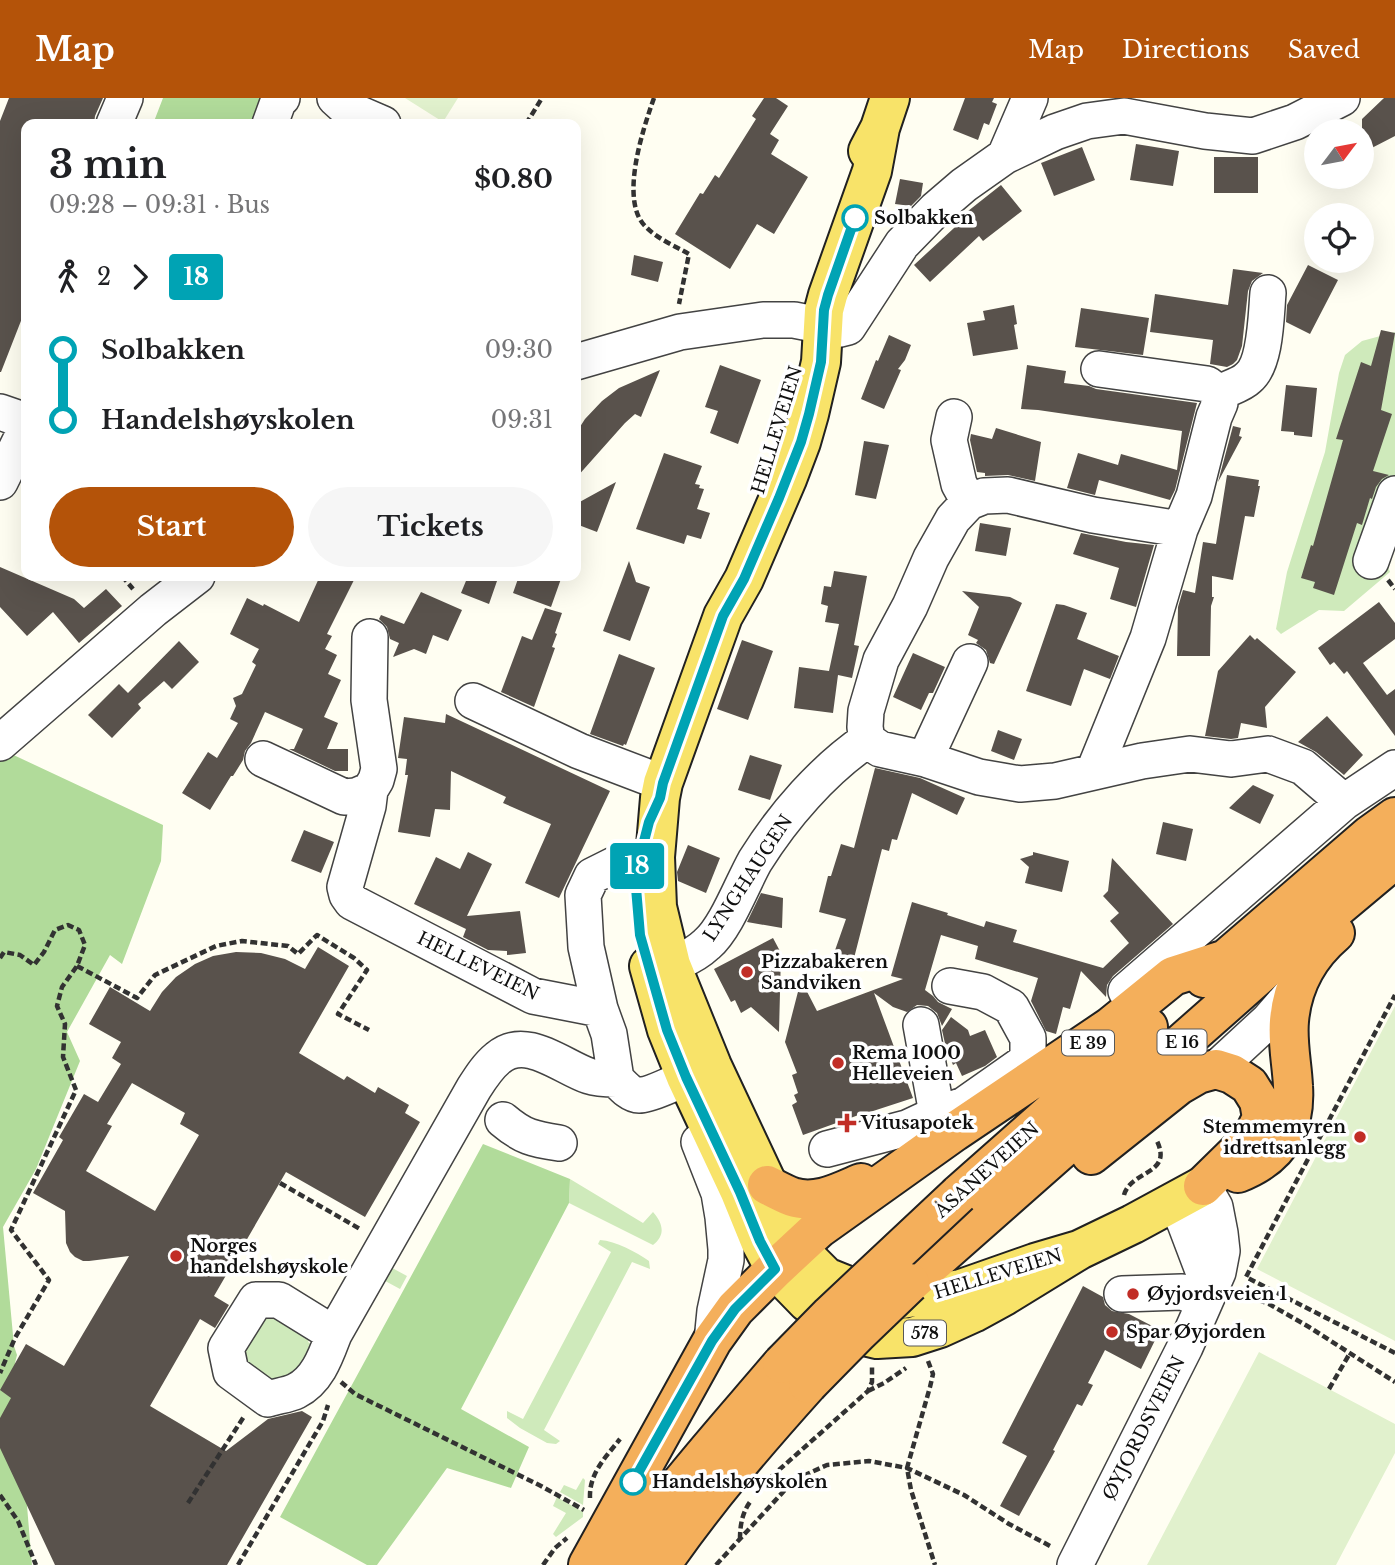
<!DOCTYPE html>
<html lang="en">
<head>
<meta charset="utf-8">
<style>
	:root { --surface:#fff; --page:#f6f6f6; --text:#202124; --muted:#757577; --accent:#b45309 }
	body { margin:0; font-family:"Libre Baskerville",serif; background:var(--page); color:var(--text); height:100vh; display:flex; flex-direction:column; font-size:26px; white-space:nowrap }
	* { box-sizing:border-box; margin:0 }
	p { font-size:23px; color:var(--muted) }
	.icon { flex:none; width:38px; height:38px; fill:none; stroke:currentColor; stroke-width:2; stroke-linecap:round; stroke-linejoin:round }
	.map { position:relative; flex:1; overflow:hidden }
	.details { position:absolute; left:21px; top:21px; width:560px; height:462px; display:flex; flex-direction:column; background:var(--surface); border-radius:14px; box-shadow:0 7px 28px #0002 }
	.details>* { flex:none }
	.badge { padding:0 14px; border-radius:5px; font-size:24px; line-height:46px }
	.needle { width:46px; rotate:58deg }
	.buttons { position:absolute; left:1304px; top:21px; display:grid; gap:14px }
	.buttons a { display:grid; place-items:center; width:70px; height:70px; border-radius:50%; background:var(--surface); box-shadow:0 7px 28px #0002; font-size:35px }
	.map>.badge { position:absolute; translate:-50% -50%; box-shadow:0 0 0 4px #fff }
	.legs { display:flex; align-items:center; gap:10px; height:77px; padding:0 28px; font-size:23px }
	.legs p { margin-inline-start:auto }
	.overview { display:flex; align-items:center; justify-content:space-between; height:119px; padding:0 28px }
	h1 { font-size:38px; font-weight:800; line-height:52px }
	.button { display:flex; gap:14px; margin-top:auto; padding:14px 28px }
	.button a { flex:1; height:80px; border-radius:42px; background:var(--accent); color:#fff; font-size:28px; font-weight:800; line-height:80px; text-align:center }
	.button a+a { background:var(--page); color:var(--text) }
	ul { padding:0 28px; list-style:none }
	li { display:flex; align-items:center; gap:24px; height:70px; font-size:26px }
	li i { display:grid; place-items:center; width:10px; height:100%; margin:0 9px; background:currentColor }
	li i::after { content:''; width:18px; height:18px; margin:-9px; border:5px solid; border-radius:50%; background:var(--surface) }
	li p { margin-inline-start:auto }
	li:first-child i { background:linear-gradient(#0000 50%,currentColor 0) }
	li:last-child i { background:linear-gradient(currentColor 50%,#0000 0) }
	header { display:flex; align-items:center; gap:42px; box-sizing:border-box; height:98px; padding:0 35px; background:var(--accent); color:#fff }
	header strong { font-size:33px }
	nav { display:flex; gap:38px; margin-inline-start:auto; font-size:24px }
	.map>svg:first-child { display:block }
	.green { fill:#cfeabb }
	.forest { fill:#b1db9a }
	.pitch { fill:#e1f1cd }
	.building { fill:#59524c; fill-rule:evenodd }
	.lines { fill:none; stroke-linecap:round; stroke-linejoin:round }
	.minor-casing { stroke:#434343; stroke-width:38 }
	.major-casing { stroke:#212121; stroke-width:42 }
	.highway-casing { stroke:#212121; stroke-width:42 }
	.path { stroke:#323232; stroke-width:4.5; stroke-dasharray:7 3.5; stroke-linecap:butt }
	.minor { stroke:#fff; stroke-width:35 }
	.major { stroke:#f8e369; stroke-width:38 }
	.highway { stroke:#f4af5b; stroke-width:38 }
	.highway-bridge-casing { stroke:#212121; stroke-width:42; stroke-linecap:butt }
	.highway-bridge { stroke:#f4af5b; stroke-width:38 }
	.line-1-casing { stroke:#fff; stroke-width:16 }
	.line-1 { stroke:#00a3b4; stroke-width:10 }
	.stop-1-dot { fill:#fff; stroke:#00a3b4; stroke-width:3.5 }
	.poi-dot { fill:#c12d26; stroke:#fff; stroke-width:2.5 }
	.labels { text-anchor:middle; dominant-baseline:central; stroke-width:7; stroke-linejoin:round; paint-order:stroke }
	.shield { fill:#fff; stroke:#585858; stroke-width:2 }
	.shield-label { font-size:16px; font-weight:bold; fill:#101010 }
	.stop-label { font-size:18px; font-weight:bold; fill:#101010; stroke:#fff; text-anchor:start }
	.street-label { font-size:18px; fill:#101010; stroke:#fff }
	.poi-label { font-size:18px; font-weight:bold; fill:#101010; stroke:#fff; text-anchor:start }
</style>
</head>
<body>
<header>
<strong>Map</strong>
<nav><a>Map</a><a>Directions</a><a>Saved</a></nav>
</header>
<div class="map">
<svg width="1395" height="1467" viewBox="0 0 1395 1467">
	<rect width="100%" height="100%" fill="#fffef2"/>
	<path class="green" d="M1395 234V379L1378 440 1390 474 1344 513 1319 512 1281 536 1276 531 1287 474 1325 354 1339 275 1345 257 1362 243Z
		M570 1081 643 1125 653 1114C663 1125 666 1137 653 1147L569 1105Z
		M600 1142C616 1143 636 1154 649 1163L650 1171 632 1164 544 1332 560 1343 556 1346 547 1345 520 1330 507 1320V1313L523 1321 611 1154 598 1146Z
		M383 1165 407 1178 400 1191 376 1178Z
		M275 1211 313 1234 308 1244 313 1247 290 1286 270 1287 241 1268 239 1244Z
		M583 1380 585 1382 583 1407 560 1394 564 1387 576 1392Z
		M557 1399 583 1414V1419L556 1439 553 1436 566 1415 553 1408Z"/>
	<path class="forest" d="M163 0H270L259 26H153Z
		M5 653 163 727 161 763 122 866 110 857 67 934 80 963 36 1071 3 1129 14 1248 17 1257 15 1265 32 1467H0V657Z
		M483 1046 570 1081 569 1105 461 1311 529 1349 511 1390 447 1370 377 1467H367L280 1419Z"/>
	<path class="pitch" d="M405 0H458L443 24Z
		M1395 908V1243L1257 1171Z
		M1259 1254 1395 1326V1355L1336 1467H1147Z"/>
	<path class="building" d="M9 0H103L95 18 94 26H26V210L1 274H0V23Z
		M764 0H776L788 8 770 36 779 42 771 56 808 79 774 136 757 126 730 171 675 136 700 95 703 96 715 77 719 80 756 21 752 18Z
		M965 0H994L992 4 997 6 989 27 984 25 978 42 953 32Z
		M1384 0H1395V38L1362 55V21Z
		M1136 46 1179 53 1173 88 1130 82Z
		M1082 49 1095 82 1054 98 1041 65Z
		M1214 59H1258V95H1214Z
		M900 81 923 85 921 98 911 108 895 106Z
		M1001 87 1022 113 983 143 979 138 930 184 914 167 967 118 963 117Z
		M634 157 663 164 658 184 631 177Z
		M1308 167 1338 182 1310 236 1286 224 1287 207Z
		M1233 171 1263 175 1252 183 1248 193 1242 248 1237 262 1233 266 1227 269 1210 266 1213 242 1150 234 1155 196 1228 207Z
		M1014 207 1017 226 1014 227 1018 251 973 258 967 225 985 222 983 213Z
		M1081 210 1149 220 1143 257 1075 249Z
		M1381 232 1395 235 1381 312 1392 316 1373 373 1389 377 1382 381 1376 389 1372 401 1370 400 1362 427 1357 425 1334 497 1313 490 1315 484 1301 480 1311 447 1313 448 1343 342 1336 341 1361 264 1371 268Z
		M889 237 911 247 905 262 898 271 901 272 884 311 861 301 876 262 878 263Z
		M720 267 761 282 738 346 710 335 718 313 705 309Z
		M1027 267 1066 273 1064 285 1089 288 1096 291 1197 305 1175 392 1170 402 1099 382 1095 397 1067 390 1078 355 1118 367 1121 356 1177 372 1182 333 1038 312 1021 311Z
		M660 272 641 319 635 316 625 325 576 380V335L585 321 602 303 619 290Z
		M1286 287 1317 290 1312 339 1294 337V334L1281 333Z
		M1233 328 1241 330 1239 338 1242 339 1218 384Z
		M996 330 1041 344 1035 383 1008 377 985 378V375L977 374 970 342 971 336 992 341Z
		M864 343 889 347 876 401 855 397Z
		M664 355 702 368 695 386 700 387 699 390 704 391 697 411 710 415 701 441 687 437 684 446 636 431Z
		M1227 377 1259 382 1258 388H1260L1254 419 1245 418 1233 482 1212 478V499H1214L1211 508 1210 558H1177L1178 509 1183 492 1195 495 1203 444 1216 446Z
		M616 384 597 434 576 426V406Z
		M980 425 1011 430 1006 458 975 453Z
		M1081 435 1126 444 1154 447 1136 509 1110 501 1119 470 1073 456Z
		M629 463 636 484 650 489 630 543 603 533Z
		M0 469 74 501 84 510 106 491 122 508 79 545 53 514 27 538 0 509Z
		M834 473 867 478 854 547 859 548 852 580 838 577 833 615 794 610 799 569 829 573 839 526 825 524 828 508 821 506 824 488 831 489Z
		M320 478H356L327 536 332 538 325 551 337 557 328 576 341 582 324 619 338 625 327 651H348V673H335L289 651H294L303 631 265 614 251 645 245 653 243 662 233 678H231L210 712 182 695 208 654 217 660 238 625 230 621 236 608 233 600 242 596 256 567 252 564 259 551 230 536 247 500 263 508 264 506 299 524Z
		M468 478H482L497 483 489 506 461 495Z
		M519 478H562L551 509 513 495Z
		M962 493 1010 499 1022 505 994 566 990 565 986 552 976 545 978 542 968 537 979 509Z
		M421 494 462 512 448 543 433 537 426 556 414 551 393 559 399 545 390 541 387 529 379 521 381 517 404 526Z
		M1379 504 1395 525V541L1363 565 1387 597 1395 591V638L1347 573 1344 576 1334 564 1330 567 1318 550Z
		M1056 506 1064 507 1087 515 1077 541 1119 558 1110 581 1084 571 1071 608 1026 593Z
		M545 510 562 515 555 535 557 536 552 549 555 550 534 609 501 594 522 538 532 542Z
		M1250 537 1255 542 1257 540 1296 574 1265 609 1267 630 1241 625 1238 640 1231 641 1205 638 1218 573Z
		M742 542 773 553 748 622 717 611Z
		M179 543 199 564 172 591 164 583 138 606 141 610 112 640 88 617 119 586 128 595Z
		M913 555 945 569 933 595H929L921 612 893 599Z
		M619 556 655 570 626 647 624 646 623 648 590 636Z
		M446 616 610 693 559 800 525 785 551 726 503 705 506 699 451 673 450 712 435 711 430 739 398 734 408 677H405L407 661 398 660 404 619 445 625Z
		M1327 618 1363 657 1344 677 1316 654 1298 644Z
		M998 632 1022 641 1014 662 991 653Z
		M750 657 782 667 770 702 738 692Z
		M875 670 920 680 965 700 957 717 912 695 897 742 892 741 889 753 882 751 853 864 833 858 846 821 819 814 828 778H831L841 746 854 750Z
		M1253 687 1274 697 1260 726 1229 710Z
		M1163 724 1193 731 1186 763 1156 756Z
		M304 732 334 744 321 775 291 763Z
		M688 747 720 760 706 795 678 783 677 774Z
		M468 754 492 766 467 818 520 813 526 855 507 857V853L488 852 463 839 466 831 414 806 436 759 460 771Z
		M1033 754 1069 763 1062 794 1025 785 1029 769 1020 761 1033 757Z
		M1112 760 1173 826 1113 878 1107 887 1106 899 1081 873 1070 911 1063 909 1056 936 1046 933 1031 903 1038 880 975 861 978 848 941 837 925 892 933 898 938 904 952 911 942 928 937 915 928 908 917 907 907 914 893 909 874 895 913 1000 867 1015V1014L803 1037 792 1007 797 1004 794 997 798 995 792 977 797 975 785 944 801 882 817 913 903 881 891 878 912 804 948 815 947 817 984 829 986 823 1017 832 1013 844 1103 870 1129 845 1110 823 1119 815 1103 798 1108 793Z
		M761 795 783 800 782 830 747 824Z
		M773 840 781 855 779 934 751 909 741 915 735 902 731 904 714 871Z
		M318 849 349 868 299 955 344 982 347 978 375 995 378 989 409 1007 405 1015 420 1024 365 1119 286 1074 214 1198 229 1207 215 1230 200 1221 150 1308 226 1353 268 1321 302 1313 312 1319 227 1467H55L0 1350V1320L11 1300 0 1292 26 1246 64 1268 129 1158 89 1163H83L75 1159 70 1154 66 1145 65 1113 33 1095 63 1042 59 1039 84 996 98 1004 121 966 112 960 121 944 89 926 110 889 150 913 162 894 176 879 195 866 213 858 236 854 261 855 285 861 305 871ZM132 985 185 1015 180 1026 199 1037 155 1113 86 1073 112 1028 107 1026Z
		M951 919 968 932 970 938 985 932 997 959 985 968 962 978 956 965 953 967 946 950 942 932Z
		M1083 1188 1103 1199 1105 1207 1112 1213 1129 1216 1160 1232 1141 1271 1105 1252 1088 1285 1093 1287 1082 1308 1077 1306 1053 1352 1055 1353 1019 1418 1000 1408 1027 1358 1002 1345Z"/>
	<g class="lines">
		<defs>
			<path id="minor" d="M335 0 346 10 383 26
				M114 26 125 0
				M270 26 278 4 282 0
				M1005 58 1030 0
				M576 264 680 234 763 222H794L840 231 848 229 902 146 936 111 964 87 1005 58 1055 34 1087 23 1124 18 1205 33 1253 38 1295 24 1342 0
				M1099 271 1207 286 1219 295 1220 305 1214 319 1194 398 1180 431
				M1219 295C1228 290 1241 287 1248 280 1266 266 1266 217 1268 195
				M0 314 26 323
				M954 319 949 342 959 386 969 404
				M0 384 26 331
				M1371 463 1395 396
				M473 603 579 653 663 685
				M0 645 153 512 197 478
				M263 661 344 699 356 698 370 692 376 682 379 671 369 602 370 539
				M925 661 970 564
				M1094 673 1148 540 1180 431 1093 417 1008 397 984 398 969 404 953 421 931 460 910 508 881 562 866 613 865 629 867 642 880 651 925 661 979 679 1020 686 1055 683 1142 663 1190 656 1231 661 1268 656 1303 669 1344 704
				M370 692 368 708 345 789 347 797 352 804 533 898 600 911
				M650 873C671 867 691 861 707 846 726 830 742 786 755 763 783 718 823 672 867 642
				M1126 893 1344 704 1395 670
				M1216 971 1269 922 1295 892
				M616 981 609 936 600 911 586 849 583 797 592 778 616 766 627 763H639
				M616 981C622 987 630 997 639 997 650 998 698 974 712 968
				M937 1016 964 1007 1028 962V940L1011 909 983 894 950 888
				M503 1022C523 1039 533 1041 559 1045
				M699 1044 719 1095 723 1119 726 1151V1162L715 1213 712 1243
				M827 1051 907 1030 937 1016 921 927
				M1175 1105 1185 1125 1210 1191
				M1122 1196 1182 1194 1205 1202
				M334 1236 279 1202H256L226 1250 231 1274 268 1301C277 1298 288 1297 296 1293 318 1282 326 1257 334 1236L474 990C481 979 488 968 498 960 526 936 562 969 589 978 598 981 607 981 616 981
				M1075 1467 1185 1249 1218 1174 1222 1153 1220 1135 1215 1109 1203 1088"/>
			<path id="major" d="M880 30 872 73 828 197 824 212 821 264 809 316 801 344 787 381 744 481 723 518 663 685 660 700 655 759 657 809 671 867 712 968 798 1151 826 1179 878 1200 902 1201 961 1191 1035 1165 1079 1152
				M868 53 880 30 890 0
				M649 868 667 932 686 979 740 1094 760 1143 775 1171 807 1204 848 1234 877 1241 912 1239 940 1230 973 1215 1004 1198 1079 1152 1133 1126 1203 1088"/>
			<path id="highway" d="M1204 880 1370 737 1395 719
				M1091 1057 1179 987 1198 976 1216 971 1232 976 1249 987 1259 1003 1262 1020 1252 1040 1203 1088
				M1238 1075C1279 1059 1296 1032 1293 988 1292 966 1287 945 1289 923 1292 888 1308 858 1335 835
				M767 1087C775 1091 784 1096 792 1099 816 1107 840 1094 861 1085
				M959 1096 1148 929
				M910 1185 1302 839 1395 761
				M588 1467 712 1243 735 1211 775 1171 818 1131 954 1034 1110 929 1173 878 1223 862
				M621 1467C667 1396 727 1331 782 1266
				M661 1467C705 1403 756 1344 808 1286"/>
		</defs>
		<use href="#minor" class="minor-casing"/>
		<use href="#major" class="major-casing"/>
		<use href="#highway" class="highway-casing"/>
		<path class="path" d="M654 0C643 31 618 105 647 130 658 141 675 148 689 156L679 206
			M526 26 542 0
			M122 478 133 491
			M1388 482 1395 491
			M0 860 4 854 20 857 34 867 44 854 55 832 68 827 79 832 85 847 77 868 62 889 57 908 65 926 63 959 76 992 11 1132 49 1182 15 1240 0 1275
			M77 868 137 900 155 877 216 848 242 843 288 848 298 856 317 837 354 860 367 872 338 916 369 932
			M1319 1041 1395 897
			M1308 1061 1246 1179 1395 1255
			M280 1085 360 1131
			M1124 1097C1131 1072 1173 1077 1157 1043
			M1239 1194 1269 1206 1309 1229 1395 1284
			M928 1263 933 1276 930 1289 907 1370 911 1392 935 1467
			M341 1284 355 1296 541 1388 584 1412
			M1329 1291 1350 1255
			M868 1293 884 1285 906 1270
			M771 1379 868 1293 872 1284V1268
			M0 1397 18 1423 36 1467
			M590 1400C589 1375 606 1359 620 1341
			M188 1405 245 1317
			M740 1441C740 1428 742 1415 750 1404
			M238 1467 323 1323 328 1307
			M543 1467 555 1450 567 1440
			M716 1467 794 1382 827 1367 869 1363 907 1370 964 1397 1009 1426 1052 1449"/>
		<use href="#minor" class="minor"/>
		<use href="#major" class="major"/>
		<use href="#highway" class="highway"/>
		<defs>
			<path id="highway-bridge" d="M782 1266 830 1217 959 1096
				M808 1286 859 1234 910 1185"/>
		</defs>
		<use href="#highway-bridge" class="highway-bridge-casing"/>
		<use href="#highway-bridge" class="highway-bridge"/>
	</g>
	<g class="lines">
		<defs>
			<path id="line-1" d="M633 1384 712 1243 735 1211 775 1171 760 1143 740 1094 686 979 667 932 640 837 635 778 649 724 660 700 663 685 723 518 744 481 779 400 801 344 809 316 821 264 824 212 828 197 855 120"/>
		</defs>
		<use href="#line-1" class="line-1-casing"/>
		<use href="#line-1" class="line-1"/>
	</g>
	<g class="stop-1-dot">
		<circle cx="855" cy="120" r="12"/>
		<circle cx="633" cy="1384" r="12"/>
	</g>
	<g class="poi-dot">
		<circle cx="747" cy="874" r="7"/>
		<circle cx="838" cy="965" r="7"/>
		<path d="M843.5 1014.5h7v7h7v7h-7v7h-7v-7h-7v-7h7z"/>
		<circle cx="1360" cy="1039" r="7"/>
		<circle cx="176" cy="1158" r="7"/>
		<circle cx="1133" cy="1196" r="7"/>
		<circle cx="1112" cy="1234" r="7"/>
	</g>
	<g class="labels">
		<g class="shield">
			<rect x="1157.5" y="931.5" width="49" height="25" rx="5"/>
			<rect x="1062" y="932.5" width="52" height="25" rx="5"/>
			<rect x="904" y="1222.5" width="42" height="25" rx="5"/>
		</g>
		<g class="shield-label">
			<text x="1182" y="944">E 16</text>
			<text x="1088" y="945">E 39</text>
			<text x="925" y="1235">578</text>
		</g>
		<g class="stop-label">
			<text x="874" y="120">Solbakken</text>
			<text x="652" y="1384">Handelshøyskolen</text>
		</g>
		<g class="street-label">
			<text transform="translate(777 332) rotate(-73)">HELLEVEIEN</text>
			<text transform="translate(748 780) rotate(-57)">LYNGHAUGEN</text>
			<text transform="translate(478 868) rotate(26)">HELLEVEIEN</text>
			<text transform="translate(987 1072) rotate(-42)">ÅSANEVEIEN</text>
			<text transform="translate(998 1176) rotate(-17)">HELLEVEIEN</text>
			<text transform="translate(1144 1330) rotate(-63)">ØYJORDSVEIEN</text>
		</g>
		<g class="poi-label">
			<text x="761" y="864">Pizzabakeren<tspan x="761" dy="21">Sandviken</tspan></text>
			<text x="852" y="955">Rema 1000<tspan x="852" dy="21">Helleveien</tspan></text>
			<text x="861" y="1025">Vitusapotek</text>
			<text x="1346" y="1029" text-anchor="end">Stemmemyren<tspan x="1346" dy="21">idrettsanlegg</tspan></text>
			<text x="190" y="1148">Norges<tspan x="190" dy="21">handelshøyskole</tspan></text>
			<text x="1147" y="1196">Øyjordsveien 1</text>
			<text x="1126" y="1234">Spar Øyjorden</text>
		</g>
	</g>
</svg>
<div class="buttons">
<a><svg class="needle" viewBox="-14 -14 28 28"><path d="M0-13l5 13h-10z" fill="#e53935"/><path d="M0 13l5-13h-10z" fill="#757577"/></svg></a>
<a><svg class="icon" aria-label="locate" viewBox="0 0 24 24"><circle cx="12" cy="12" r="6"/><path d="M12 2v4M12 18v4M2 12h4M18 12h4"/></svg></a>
</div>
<b class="badge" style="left:637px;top:768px;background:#00a3b4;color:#fff">18</b>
<section class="details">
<div class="overview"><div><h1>3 min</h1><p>09:28 – 09:31 · Bus</p></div><b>$0.80</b></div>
<div class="legs"><svg class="icon" aria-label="walk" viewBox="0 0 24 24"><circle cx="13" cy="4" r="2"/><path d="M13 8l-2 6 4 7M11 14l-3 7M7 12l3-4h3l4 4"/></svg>2<svg class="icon" aria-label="forward" viewBox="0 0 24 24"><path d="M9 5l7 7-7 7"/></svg><b class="badge" style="background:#00a3b4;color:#fff">18</b></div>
<ul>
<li><i style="color:#00a3b4"></i><b>Solbakken</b><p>09:30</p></li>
<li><i style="color:#00a3b4"></i><b>Handelshøyskolen</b><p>09:31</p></li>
</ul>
<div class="button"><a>Start</a><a>Tickets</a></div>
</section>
</div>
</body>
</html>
